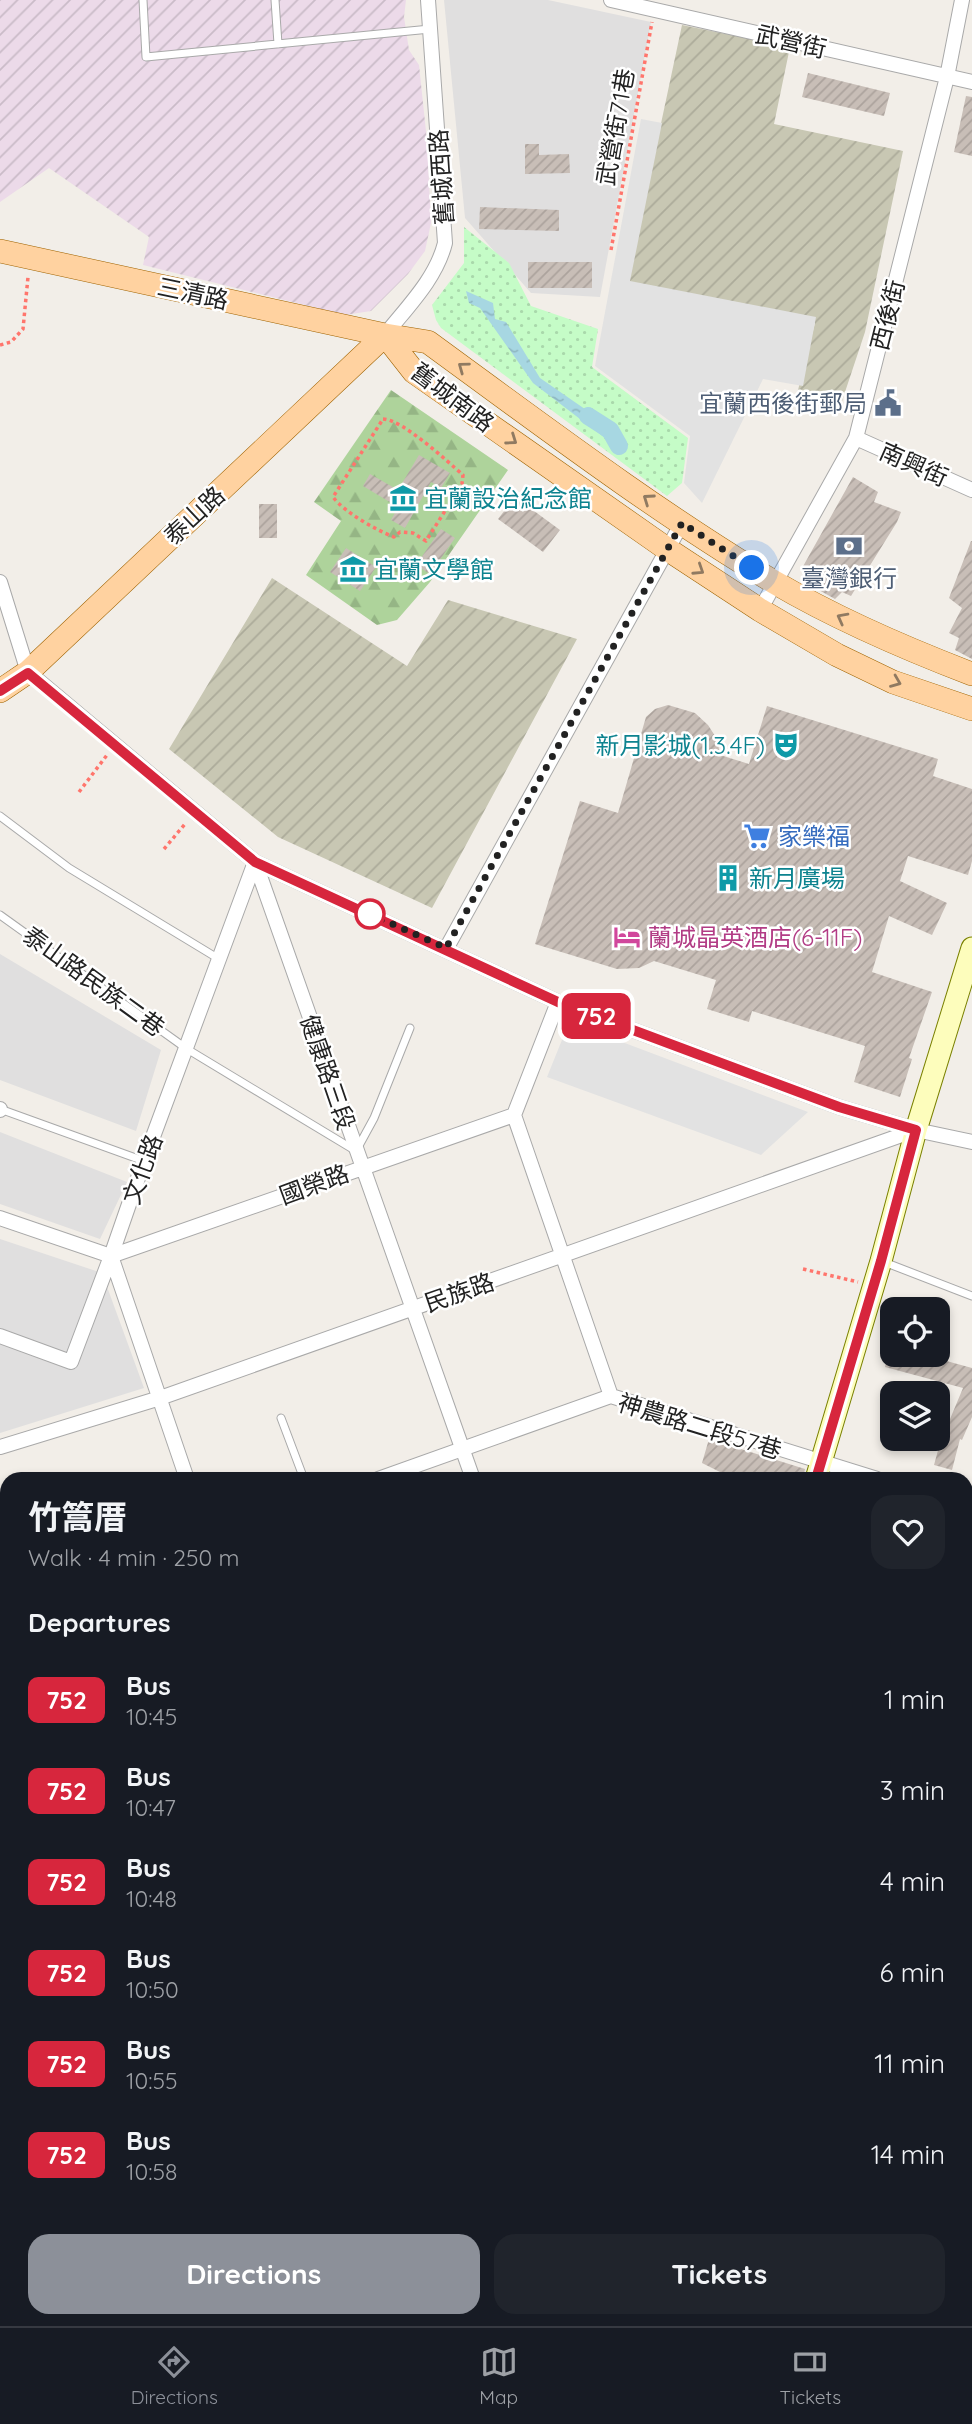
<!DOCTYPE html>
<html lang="en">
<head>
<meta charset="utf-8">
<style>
	:root { --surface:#171b24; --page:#20242c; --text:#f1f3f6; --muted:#9ea1a6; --line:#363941; --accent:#8c9099 }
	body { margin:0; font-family:Quicksand,"Noto Sans TC",sans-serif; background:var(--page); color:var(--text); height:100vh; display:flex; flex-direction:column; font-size:26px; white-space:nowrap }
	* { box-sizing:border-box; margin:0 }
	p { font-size:23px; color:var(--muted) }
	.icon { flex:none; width:38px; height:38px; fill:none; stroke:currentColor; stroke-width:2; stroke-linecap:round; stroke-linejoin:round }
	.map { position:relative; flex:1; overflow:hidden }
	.drawer { position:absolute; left:0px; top:1472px; width:973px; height:856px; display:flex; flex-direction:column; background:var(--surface); border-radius:21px 21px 0 0; box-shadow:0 4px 10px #0003 }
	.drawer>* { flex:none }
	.badge { padding:0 14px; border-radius:10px; font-size:24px; line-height:46px }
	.controls { position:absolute; left:880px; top:1297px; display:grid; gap:14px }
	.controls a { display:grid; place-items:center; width:70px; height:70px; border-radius:14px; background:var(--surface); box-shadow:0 4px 10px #0003; font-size:35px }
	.you { position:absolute; width:35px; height:35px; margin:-18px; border:5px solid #fff; border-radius:50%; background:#1a73e8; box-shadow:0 0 0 10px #1a73e833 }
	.map>.badge { position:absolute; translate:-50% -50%; box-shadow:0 0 0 4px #fff }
	h2 { padding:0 28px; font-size:26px; line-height:63px }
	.round { display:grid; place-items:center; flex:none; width:74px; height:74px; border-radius:21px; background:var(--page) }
	.summary { display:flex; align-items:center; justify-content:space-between; height:119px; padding:0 28px }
	h1 { font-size:33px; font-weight:700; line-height:52px }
	.cta { display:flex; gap:14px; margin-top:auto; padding:14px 28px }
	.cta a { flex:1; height:80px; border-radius:21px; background:var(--accent); color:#fff; font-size:28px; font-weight:700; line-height:80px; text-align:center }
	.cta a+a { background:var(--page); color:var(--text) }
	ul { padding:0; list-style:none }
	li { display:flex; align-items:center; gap:21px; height:91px; padding:0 28px }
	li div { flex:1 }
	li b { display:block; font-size:26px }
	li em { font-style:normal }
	li .badge { min-width:77px; font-weight:700; text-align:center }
	.dock { display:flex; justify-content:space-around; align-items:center; height:98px; border-top:2px solid var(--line); background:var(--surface); font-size:19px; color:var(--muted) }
	.dock a { display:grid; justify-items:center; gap:4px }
	.dock .current { color:var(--accent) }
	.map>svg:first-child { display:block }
	.residential { fill:#e0dfdf }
	.industrial { fill:url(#industrial-furrows) }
	.construction { fill:url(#construction-furrows) }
	.forest { fill:url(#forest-firs) }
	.park { fill:url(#park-dots) }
	.parking { fill:#e2e2e2 }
	.water { fill:url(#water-ripples) }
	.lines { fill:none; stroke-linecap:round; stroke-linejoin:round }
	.canal { stroke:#a7d7e2; stroke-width:18 }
	.building { fill:url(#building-hatch) }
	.lane-casing { stroke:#a9a9a9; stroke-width:9 }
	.street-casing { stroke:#a9a9a9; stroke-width:16 }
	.secondary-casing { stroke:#7a8100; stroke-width:23 }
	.primary-casing { stroke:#9f6300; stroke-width:24 }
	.path { stroke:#ff756c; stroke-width:3.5; stroke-dasharray:3.5 3.5; stroke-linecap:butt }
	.lane { stroke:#fff; stroke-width:7 }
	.street { stroke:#fff; stroke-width:14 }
	.secondary { stroke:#fdfdbc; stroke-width:21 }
	.primary { stroke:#ffd2a0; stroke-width:23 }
	.oneway { stroke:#907a61 }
	.line-casing { stroke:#fff; stroke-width:16 }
	.line { stroke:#d7263d; stroke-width:10 }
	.walk { stroke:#222; stroke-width:7; stroke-dasharray:0 12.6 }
	.stop-dot { fill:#fff; stroke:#d7263d; stroke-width:3.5 }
	.labels { text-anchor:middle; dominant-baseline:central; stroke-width:5; stroke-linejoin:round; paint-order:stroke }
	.street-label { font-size:24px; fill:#222; stroke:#fff }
	.service-label { font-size:24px; fill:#4e5e75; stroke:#fff; text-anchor:end }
	.culture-label { font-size:24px; fill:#0d838f; stroke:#fff; text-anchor:start }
	.shop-label { font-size:24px; fill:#366cbe; stroke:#fff; text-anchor:start }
	.hotel-label { font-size:24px; fill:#b23c85; stroke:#fff; text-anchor:start }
</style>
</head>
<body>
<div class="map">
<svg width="972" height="2326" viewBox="0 0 972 2326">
	<defs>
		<pattern id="industrial-furrows" width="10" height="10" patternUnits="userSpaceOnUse" patternTransform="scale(1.75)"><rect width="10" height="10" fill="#ecdae9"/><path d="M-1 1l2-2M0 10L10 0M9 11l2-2" fill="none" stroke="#cabbc8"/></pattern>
		<pattern id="construction-furrows" width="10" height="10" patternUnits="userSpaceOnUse" patternTransform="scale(1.75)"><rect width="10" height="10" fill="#c8c7b3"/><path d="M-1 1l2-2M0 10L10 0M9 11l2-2" fill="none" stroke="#acab9a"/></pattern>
		<pattern id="forest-firs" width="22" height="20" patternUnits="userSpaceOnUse" patternTransform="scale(1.75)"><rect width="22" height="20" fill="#aed39b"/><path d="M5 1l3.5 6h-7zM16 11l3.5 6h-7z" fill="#95b585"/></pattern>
		<pattern id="park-dots" width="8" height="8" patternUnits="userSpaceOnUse" patternTransform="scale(1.75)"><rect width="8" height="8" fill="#c5fcc7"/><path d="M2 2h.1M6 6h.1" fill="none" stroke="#a9d8ab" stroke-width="1.8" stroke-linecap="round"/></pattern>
		<pattern id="water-ripples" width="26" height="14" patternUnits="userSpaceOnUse" patternTransform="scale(1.75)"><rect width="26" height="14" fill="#a7d7e2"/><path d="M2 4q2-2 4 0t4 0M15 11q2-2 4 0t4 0" fill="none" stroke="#8fb8c2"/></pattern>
		<pattern id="building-hatch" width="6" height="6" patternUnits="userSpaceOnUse" patternTransform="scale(1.75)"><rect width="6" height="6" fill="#c8beb7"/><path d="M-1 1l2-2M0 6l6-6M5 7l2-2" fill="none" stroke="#aca39d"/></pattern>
	</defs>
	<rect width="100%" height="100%" fill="#f2eee8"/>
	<path class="residential" d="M444 0H548L651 22 600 297 531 293 465 218Z
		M0 954 161 1050 136 1131 0 1080Z
		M0 1132 127 1182 100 1239 0 1204Z
		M0 1239 102 1273 144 1388 0 1433Z
		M0 1681 7 1685V1806L0 1830Z
		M7 1844V2158L0 2182V1869Z
		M289 2321V2320L412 2321 410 2326H288Z
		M434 2321V2320L555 2321 553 2326H432Z"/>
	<path class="industrial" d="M0 0H406L404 17 409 50 419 65 427 141 431 223 425 251 408 274 371 311 345 315 143 265 149 237 49 168 0 202Z"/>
	<path class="construction" d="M682 25 790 47 774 124 903 151 865 332 840 407 797 394 815 323 627 283Z
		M272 578 407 666 448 600 577 639 432 908 278 837 169 749Z"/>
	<path class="forest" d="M391 390 508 470 430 582 397 620 377 625 306 575 341 521 314 502Z"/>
	<path class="park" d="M464 227 509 263 531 306 598 329 592 367 688 438 682 483 667 496 441 328 436 320 432 305 464 263Z
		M972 1936V2021L966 2020V1938Z"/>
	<path class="parking" d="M641 119 662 123 630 281 816 317 803 386 763 379 702 503 684 483 690 436 595 366Z
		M577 1025 808 1112 761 1155 547 1077 566 1030Z"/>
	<path class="water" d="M466 291 493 303 495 319 506 322 540 378 608 425 610 442 533 383 480 308 469 303Z"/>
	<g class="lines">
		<path class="canal" d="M588 416 610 430 619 446"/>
	</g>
	<path class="building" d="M808 73 890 93 884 116 802 97Z
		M966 96 972 97V156L954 152Z
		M525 144H539V155L569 154 570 173 525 174Z
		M480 207 559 210V231L479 229Z
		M528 262H592V288H528Z
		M419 455 450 473 441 488 431 482 405 528 391 520 398 507 363 486 370 474 398 490Z
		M853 477 878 492 874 502 901 512 897 522 851 596 842 592 835 599 817 589 818 581 801 570Z
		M515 497 560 530 543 552 498 519Z
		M259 504H277V538H259Z
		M441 529 455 538 430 574 416 565Z
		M971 541H972V659L955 650 959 638 949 633 962 608 949 598Z
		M346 548 376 567 360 591 330 572Z
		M668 705 695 713 708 725 717 739 720 755 749 764 767 706 938 759 933 776 972 789V861L968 875 908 856 900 881 947 903 932 935 889 916 872 972 932 992 909 1058 912 1059 900 1097 854 1082 865 1046 752 1011 749 1022 707 1009 716 980 654 961 639 968 617 969 535 944 580 801 618 813 646 717 655 709Z
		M888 1354H921L972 1368V1417L962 1440 960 1439 952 1470 934 1465 940 1443 963 1388 885 1367Z
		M709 1439 805 1469 803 1479H734L702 1463Z"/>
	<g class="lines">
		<defs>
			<path id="lane" d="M143 0 146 57 430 29
				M275 0 278 44
				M0 816 69 868 219 959
				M0 915 187 1049 356 1151 374 1118 410 1028
				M0 1109 144 1161
				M884 1262 972 1296
				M281 1418 304 1479
				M0 1674 7 1678
				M0 1851 7 1827
				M966 2033 972 2034
				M966 2204 972 2202
				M171 2326 173 2320
				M268 2326 270 2320
				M420 2326 422 2320"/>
			<path id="street" d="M611 0 972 82
				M385 335C407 307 436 279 445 243L428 0
				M856 438 972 490
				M0 582 28 672 255 862 558 1002 839 1107 916 1130 972 1142
				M760 610 856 438 947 77 962 0
				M255 862 473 1479
				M446 949 682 523
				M0 1110V1109
				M514 1115 611 1396
				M0 1218 111 1256 514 1115 558 1002
				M0 1336 71 1362 111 1256
				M0 1447 160 1398 916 1130
				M187 1479 111 1256 144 1161 255 862
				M378 1479 611 1396 877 1479
				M966 1505 972 1506
				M0 1595 7 1597
				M966 1836 972 1834
				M966 2073 972 2090
				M0 2231 7 2208
				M0 2304 7 2306
				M966 2312 972 2310
				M52 2320 69 2326
				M774 2320 776 2326
				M925 2326 941 2320"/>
			<path id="secondary" d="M816 1479 881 1261 916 1130 972 948
				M570 2326 572 2320"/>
			<path id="primary" d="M0 251 385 335 428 342C539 423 655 511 774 582 837 619 904 648 972 674
				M385 335 414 372 667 549 760 610 837 655 893 682 972 709
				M0 691 28 672 385 335"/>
		</defs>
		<use href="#lane" class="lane-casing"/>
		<use href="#street" class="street-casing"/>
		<use href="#secondary" class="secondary-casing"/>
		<use href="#primary" class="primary-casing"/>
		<path class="path" d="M611 250 652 22
			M0 345 11 342 23 329 28 277
			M383 419C403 420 447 461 463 475L462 484 426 541 413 533 400 532 394 537C376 530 344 512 333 497Z
			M79 792 107 755
			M164 849 185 824
			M803 1269 858 1282
			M375 2326 376 2320"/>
		<use href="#lane" class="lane"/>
		<use href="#street" class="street"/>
		<use href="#secondary" class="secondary"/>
		<use href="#primary" class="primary"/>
	</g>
	<defs><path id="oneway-chevron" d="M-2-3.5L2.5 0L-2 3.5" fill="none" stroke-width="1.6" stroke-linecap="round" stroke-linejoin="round" transform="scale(1.75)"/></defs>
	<g class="oneway">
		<use href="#oneway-chevron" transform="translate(463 367) rotate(-144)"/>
		<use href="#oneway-chevron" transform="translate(512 440) rotate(35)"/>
		<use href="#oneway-chevron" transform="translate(648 499) rotate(-145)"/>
		<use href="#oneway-chevron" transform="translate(699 570) rotate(33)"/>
		<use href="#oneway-chevron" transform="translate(842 618) rotate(-152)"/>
		<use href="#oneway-chevron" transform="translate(896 682) rotate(22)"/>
	</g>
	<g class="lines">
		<defs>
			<path id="line" d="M0 691 28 673 255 862 558 1002 839 1107 916 1130 881 1261 816 1479"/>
		</defs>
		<use href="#line" class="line-casing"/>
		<use href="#line" class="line"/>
		<path class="walk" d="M370 914 446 948 682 523 752 568"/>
	</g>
	<defs>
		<symbol id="civic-bare" viewBox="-9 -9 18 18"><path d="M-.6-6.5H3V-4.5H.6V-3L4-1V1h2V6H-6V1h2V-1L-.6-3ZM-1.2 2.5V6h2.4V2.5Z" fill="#5c6f8a" stroke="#fff" stroke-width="2.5" paint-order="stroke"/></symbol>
		<symbol id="museum-bare" viewBox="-9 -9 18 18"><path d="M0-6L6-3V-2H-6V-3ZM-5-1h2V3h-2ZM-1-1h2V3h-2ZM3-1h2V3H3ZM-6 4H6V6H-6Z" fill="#0f9aa8" stroke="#fff" stroke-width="2.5" paint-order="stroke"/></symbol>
		<symbol id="bank-bare" viewBox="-9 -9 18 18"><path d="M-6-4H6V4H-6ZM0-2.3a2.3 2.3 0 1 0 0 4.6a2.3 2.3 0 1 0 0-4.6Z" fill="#5c6f8a" stroke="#fff" stroke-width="2.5" paint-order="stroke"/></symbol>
		<symbol id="theatre-bare" viewBox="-9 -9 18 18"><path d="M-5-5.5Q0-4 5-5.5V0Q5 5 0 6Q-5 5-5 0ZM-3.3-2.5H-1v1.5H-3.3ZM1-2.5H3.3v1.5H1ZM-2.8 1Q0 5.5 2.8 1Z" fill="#0f9aa8" stroke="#fff" stroke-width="2.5" paint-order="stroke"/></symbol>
		<symbol id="supermarket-bare" viewBox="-9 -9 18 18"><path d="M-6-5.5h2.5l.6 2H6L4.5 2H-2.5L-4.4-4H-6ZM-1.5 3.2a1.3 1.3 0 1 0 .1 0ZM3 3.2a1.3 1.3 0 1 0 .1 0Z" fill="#3f7fe0" stroke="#fff" stroke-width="2.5" paint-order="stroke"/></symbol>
		<symbol id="building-bare" viewBox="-9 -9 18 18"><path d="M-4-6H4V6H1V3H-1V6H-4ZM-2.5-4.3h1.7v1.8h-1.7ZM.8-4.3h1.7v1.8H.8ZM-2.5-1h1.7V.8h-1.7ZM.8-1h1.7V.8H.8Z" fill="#0f9aa8" stroke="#fff" stroke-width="2.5" paint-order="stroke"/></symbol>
		<symbol id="hotel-bare" viewBox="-9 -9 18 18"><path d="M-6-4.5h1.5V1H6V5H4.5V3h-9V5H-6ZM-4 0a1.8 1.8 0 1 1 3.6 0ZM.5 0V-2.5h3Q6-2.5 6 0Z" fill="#d1479c" stroke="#fff" stroke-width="2.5" paint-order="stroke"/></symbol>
	</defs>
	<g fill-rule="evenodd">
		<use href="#civic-bare" x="869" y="384" width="38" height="38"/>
		<use href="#museum-bare" x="384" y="479" width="38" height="38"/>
		<use href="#bank-bare" x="830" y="527" width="38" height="38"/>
		<use href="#museum-bare" x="334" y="550" width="38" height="38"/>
		<use href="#theatre-bare" x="767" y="726" width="38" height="38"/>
		<use href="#supermarket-bare" x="738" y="817" width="38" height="38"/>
		<use href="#building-bare" x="709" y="859" width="38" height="38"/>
		<use href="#hotel-bare" x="608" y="918" width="38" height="38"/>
	</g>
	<circle class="stop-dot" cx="370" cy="914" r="14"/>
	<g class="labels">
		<g class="street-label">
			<text transform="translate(791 41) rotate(13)">武營街</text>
			<text transform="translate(615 127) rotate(-80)">武營街71巷</text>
			<text transform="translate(441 177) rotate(-94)">舊城西路</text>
			<text transform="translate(193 293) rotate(12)">三清路</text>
			<text transform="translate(887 315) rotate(-76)">西後街</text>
			<text transform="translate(453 397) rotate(37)">舊城南路</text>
			<text transform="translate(914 464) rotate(24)">南興街</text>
			<text transform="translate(194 515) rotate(-43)">泰山路</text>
			<text transform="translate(94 981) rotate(36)">泰山路民族二巷</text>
			<text transform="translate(328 1072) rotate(71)">健康路三段</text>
			<text transform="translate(142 1169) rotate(-70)">文化路</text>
			<text transform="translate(314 1184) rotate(-20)">國榮路</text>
			<text transform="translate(459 1292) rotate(-19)">民族路</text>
			<text transform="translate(700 1426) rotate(17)">神農路二段57巷</text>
		</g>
		<g class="service-label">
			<text x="867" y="403">宜蘭西後街郵局</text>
			<text x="849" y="578" text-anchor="middle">臺灣銀行</text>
		</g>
		<g class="culture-label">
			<text x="424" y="498">宜蘭設治紀念館</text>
			<text x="374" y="569">宜蘭文學館</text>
			<text x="765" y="745" text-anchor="end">新月影城(1.3.4F)</text>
			<text x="749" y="878">新月廣場</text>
		</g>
		<g class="shop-label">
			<text x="778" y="836">家樂福</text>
		</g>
		<g class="hotel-label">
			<text x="648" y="937">蘭城晶英酒店(6-11F)</text>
		</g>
	</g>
</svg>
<div class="controls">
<a><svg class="icon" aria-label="locate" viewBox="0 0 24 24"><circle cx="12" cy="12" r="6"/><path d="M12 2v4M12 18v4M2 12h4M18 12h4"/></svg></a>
<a><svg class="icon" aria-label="layers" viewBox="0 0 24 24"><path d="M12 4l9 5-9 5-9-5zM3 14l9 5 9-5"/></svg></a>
</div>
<div class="you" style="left:752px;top:568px"></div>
<b class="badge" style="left:596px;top:1016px;background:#d7263d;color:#fff">752</b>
<section class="drawer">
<div class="summary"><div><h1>竹篙厝</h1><p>Walk · 4 min · 250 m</p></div><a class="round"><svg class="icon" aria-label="heart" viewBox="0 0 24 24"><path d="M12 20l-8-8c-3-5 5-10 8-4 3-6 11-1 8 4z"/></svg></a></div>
<h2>Departures</h2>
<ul>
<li><span class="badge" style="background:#d7263d;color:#fff">752</span><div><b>Bus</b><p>10:45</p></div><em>1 min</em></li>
<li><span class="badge" style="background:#d7263d;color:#fff">752</span><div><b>Bus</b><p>10:47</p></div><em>3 min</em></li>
<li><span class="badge" style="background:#d7263d;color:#fff">752</span><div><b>Bus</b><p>10:48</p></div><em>4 min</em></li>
<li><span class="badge" style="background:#d7263d;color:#fff">752</span><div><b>Bus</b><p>10:50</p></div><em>6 min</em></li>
<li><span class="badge" style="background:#d7263d;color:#fff">752</span><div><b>Bus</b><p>10:55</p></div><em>11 min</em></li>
<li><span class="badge" style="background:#d7263d;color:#fff">752</span><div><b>Bus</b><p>10:58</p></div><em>14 min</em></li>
</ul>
<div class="cta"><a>Directions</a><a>Tickets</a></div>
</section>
</div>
<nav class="dock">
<a class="current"><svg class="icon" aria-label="directions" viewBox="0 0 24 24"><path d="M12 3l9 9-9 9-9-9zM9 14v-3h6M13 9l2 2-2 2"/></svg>Directions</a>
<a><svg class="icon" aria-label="map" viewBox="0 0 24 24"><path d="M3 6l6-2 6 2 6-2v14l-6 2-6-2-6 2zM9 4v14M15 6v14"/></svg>Map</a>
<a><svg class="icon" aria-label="tickets" viewBox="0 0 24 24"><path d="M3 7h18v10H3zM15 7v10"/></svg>Tickets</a>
</nav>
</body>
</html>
